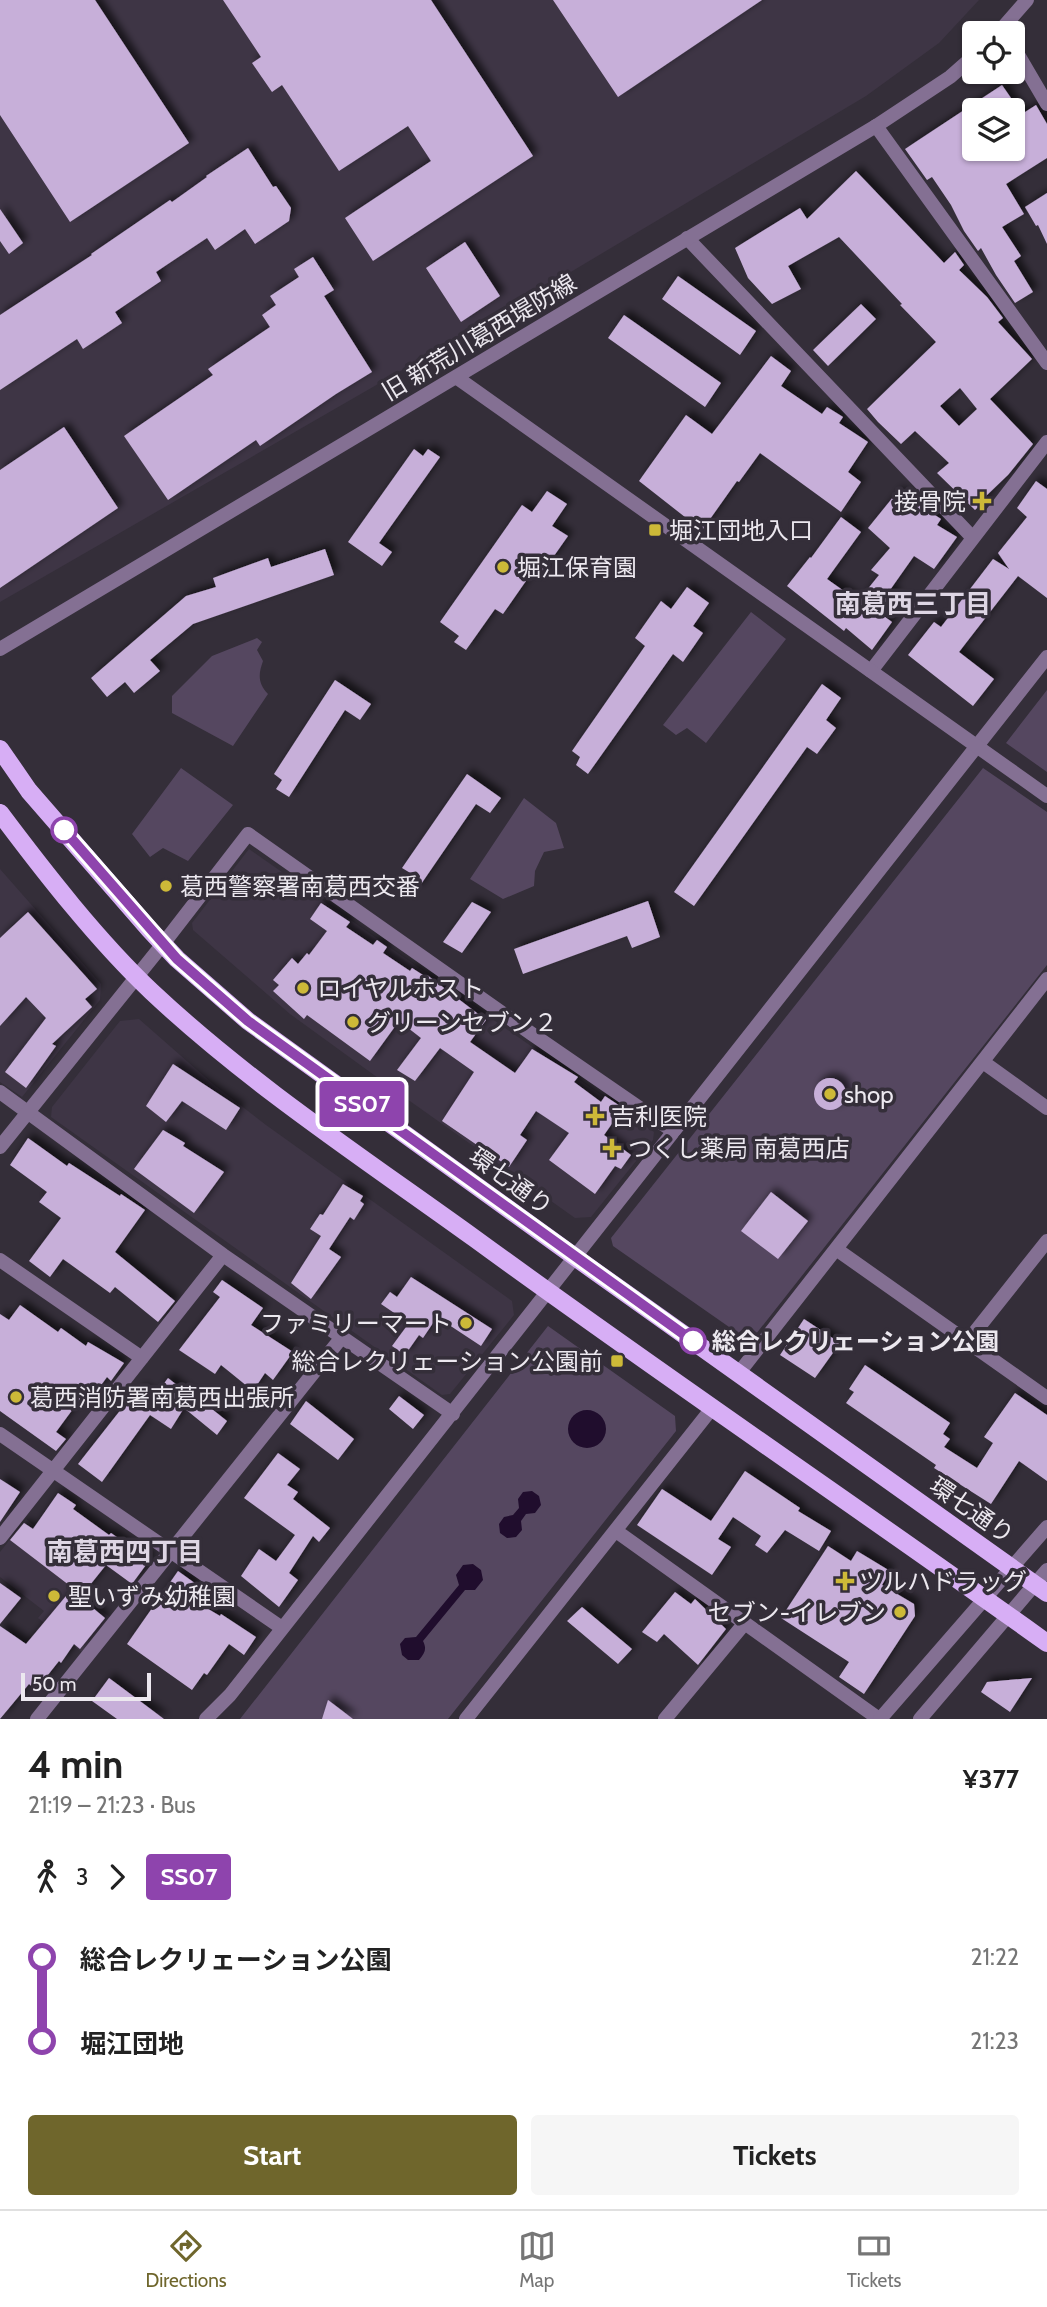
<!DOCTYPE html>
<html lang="en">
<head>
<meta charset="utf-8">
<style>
	:root { --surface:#fff; --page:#f6f6f6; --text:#222; --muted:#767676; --line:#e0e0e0; --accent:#6f662c }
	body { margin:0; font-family:Cabin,"Noto Sans JP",sans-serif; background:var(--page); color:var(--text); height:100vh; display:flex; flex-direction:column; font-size:26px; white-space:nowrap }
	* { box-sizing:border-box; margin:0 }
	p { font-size:23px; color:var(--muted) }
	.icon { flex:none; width:38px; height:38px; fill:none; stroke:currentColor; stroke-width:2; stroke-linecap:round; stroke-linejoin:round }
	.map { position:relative; height:1719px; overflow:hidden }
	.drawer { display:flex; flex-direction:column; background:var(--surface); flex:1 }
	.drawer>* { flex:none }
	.badge { padding:0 14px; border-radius:5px; font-size:24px; line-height:46px }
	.buttons { position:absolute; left:962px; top:21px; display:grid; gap:14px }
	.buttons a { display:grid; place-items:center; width:63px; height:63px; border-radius:7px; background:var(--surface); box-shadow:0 2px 5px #0004; font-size:35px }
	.scale { position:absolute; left:21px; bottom:18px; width:130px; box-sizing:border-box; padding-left:7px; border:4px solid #ece8ef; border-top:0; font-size:19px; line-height:24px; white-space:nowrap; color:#ece8ef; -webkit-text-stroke:5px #342e39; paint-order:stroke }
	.map>.badge { position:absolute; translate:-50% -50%; box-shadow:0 0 0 4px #fff }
	.legs { display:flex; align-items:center; gap:10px; height:77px; padding:0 28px; font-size:23px }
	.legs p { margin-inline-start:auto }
	.headline { display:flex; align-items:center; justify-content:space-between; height:119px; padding:0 28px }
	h1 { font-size:38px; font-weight:800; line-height:52px }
	.button { display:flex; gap:14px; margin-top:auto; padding:14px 28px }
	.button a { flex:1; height:80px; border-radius:7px; background:var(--accent); color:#fff; font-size:28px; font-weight:800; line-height:80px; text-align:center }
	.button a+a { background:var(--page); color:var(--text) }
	ul { padding:0 28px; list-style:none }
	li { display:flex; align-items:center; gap:24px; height:84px; font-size:26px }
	li i { display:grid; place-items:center; width:10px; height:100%; margin:0 9px; background:currentColor }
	li i::after { content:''; width:18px; height:18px; margin:-9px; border:5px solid; border-radius:50%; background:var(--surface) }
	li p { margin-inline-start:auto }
	li:first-child i { background:linear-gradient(#0000 50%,currentColor 0) }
	li:last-child i { background:linear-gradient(currentColor 50%,#0000 0) }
	.menu { display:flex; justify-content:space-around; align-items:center; height:98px; border-top:2px solid var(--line); background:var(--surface); font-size:19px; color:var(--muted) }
	.menu a { display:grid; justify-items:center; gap:4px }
	.menu .active { color:var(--accent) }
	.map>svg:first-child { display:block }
	.built { fill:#3e3545 }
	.green { fill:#554760 }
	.water { fill:#200d2d }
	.building { fill:#c7afd9; fill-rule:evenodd; filter:url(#shadow) }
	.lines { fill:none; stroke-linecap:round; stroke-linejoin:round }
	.minor { stroke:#847093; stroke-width:14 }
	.tertiary { stroke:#847093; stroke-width:14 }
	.primary { stroke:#d7aef5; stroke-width:18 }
	.line-1-casing { stroke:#fff; stroke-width:16 }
	.line-1 { stroke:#8e44ad; stroke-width:10 }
	.poi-dot { fill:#cdb938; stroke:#342e39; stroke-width:2.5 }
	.stop-1-dot { fill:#fff; stroke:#8e44ad; stroke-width:3.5 }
	.labels { text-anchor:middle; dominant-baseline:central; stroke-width:7; stroke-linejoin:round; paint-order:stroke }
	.street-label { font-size:24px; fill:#ece8ef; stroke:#342e39 }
	.poi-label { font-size:24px; fill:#ece8ef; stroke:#342e39; text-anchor:start }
	.stop-label { font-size:24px; font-weight:bold; fill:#ece8ef; stroke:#342e39; text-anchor:start }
	.neighbourhood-label { font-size:26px; font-weight:bold; fill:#ded6e4; stroke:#342e39 }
</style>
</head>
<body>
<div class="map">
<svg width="1047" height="1719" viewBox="0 0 1047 1719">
	<defs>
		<filter id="shadow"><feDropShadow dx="5" dy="-5" stdDeviation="3.5" flood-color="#0009"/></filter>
	</defs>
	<rect width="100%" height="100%" fill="#342e39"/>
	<path class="built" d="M0 0H979L939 43 866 96 517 304 0 602Z
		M249 849 654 1132 653 1140 591 1217 575 1218 407 1099 290 1014 193 930 192 923Z
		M0 869 101 984 100 1000 22 1097 0 1082Z
		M139 1019 213 1084 266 1125 512 1301 514 1315 450 1394 442 1395 51 1117 52 1107 120 1021Z
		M26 1519 80 1562 65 1582 111 1618 83 1653 38 1618 44 1611 0 1577V1552Z"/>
	<path class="green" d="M751 612 786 639 706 743 687 728 676 735 663 725Z
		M257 638 262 642 257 650 263 661C258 675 258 683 268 694L233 746 172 713V696L212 656Z
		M1047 690V772L1006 743Z
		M181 768 233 805 188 861 163 848 150 857 132 834Z
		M983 768 1047 812V965L756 1334 742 1336 613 1246 611 1238Z
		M524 798 556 823 564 848 544 852 535 871 534 886 503 899 470 879Z
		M548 1326 675 1416 676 1431 448 1719H240Z"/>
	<path class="water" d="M568 1429a19 19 0 1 1 38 0a19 19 0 1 1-38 0Z
		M532 1491 539 1496 541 1505 535 1513 526 1514 521 1521 522 1530 516 1537 507 1538 500 1533 499 1524 504 1517 513 1515 519 1508 518 1499 523 1492Z
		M473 1564 481 1570 483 1580 475 1590H465L423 1641C427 1649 425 1653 419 1660H408L402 1655 400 1644 405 1638 416 1637 459 1585 456 1575 463 1565Z"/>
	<path class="building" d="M0 0H95L189 143 70 222 0 115Z
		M223 0H431L533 156 373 261 345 218 431 161 408 126 339 171 282 85 272 92 252 63 261 57Z
		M553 0H762L618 97Z
		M1002 85 1022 114 1036 105 1047 124V158L1006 184 1024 214 1002 227 1021 256 1014 261 1033 292 1015 303 996 275 981 248 978 251 964 231 951 205 932 177 927 180 905 149ZM965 110H1013V149H972L962 131 974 124Z
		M248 148 273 187 276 186 291 208 289 221 255 244 245 229 215 250 207 238 156 272 161 281 115 312 122 323 83 349 77 339 0 390V315L92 255 91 254 170 200 172 202 207 177 206 176Z
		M856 171 944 263 955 252 964 265 959 270 987 297 1003 318 998 322 1032 359 990 399 1033 444 1008 475 986 496 988 498 975 510 937 473 949 463 915 431 901 444 878 422 867 409 936 342 900 305 902 304 839 237 788 266 801 289 772 304 748 278 735 248 800 208 807 219ZM960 388 977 409 959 426 940 406Z
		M1047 193V244L1038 225 1036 226 1025 207Z
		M0 209 23 243 9 254 0 241Z
		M465 242 500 296 461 322 426 268Z
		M313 257 334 290 324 296 372 372 336 394 260 446 256 440 168 500 124 436 213 375 208 369 270 327 262 315 276 305 270 296 299 277 294 269Z
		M678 276 756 331 740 355 662 299Z
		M861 304 876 319 828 366 813 350Z
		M624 315 721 383 705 407 608 338Z
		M771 356 791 371 781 386 822 414 827 407 843 417 839 423 868 442 848 472 861 482 841 512 760 453 739 482 737 481 703 529 690 521 639 481 686 415 712 434Z
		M64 427 118 508 0 588V470Z
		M414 449 423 456 428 449 440 457 379 543 392 552 382 566 348 542Z
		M1036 481 1047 489V598L1018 576 959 652 994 679 973 706 908 655 934 622 941 627 993 559 1009 569 998 553 1027 517 1017 508Z
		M547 491 567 504 552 526 568 536 542 573 535 568 503 614 495 609 466 650 454 642 459 636 440 622 522 505 532 512Z
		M898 491 941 519 937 525 957 537 934 569 914 556 890 590 897 595 881 614 892 622 872 650 846 628 844 631 787 586 810 557 811 558 841 517 861 532 827 579 858 601 879 575 871 570 890 548 868 528Z
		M325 549 334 575 193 624 150 660 160 671 134 693 125 682 107 697 91 678 186 596 216 587 213 578 268 558 271 567Z
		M687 587 709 603 693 626 703 633 683 662 673 654 588 774 576 765 580 757 572 751 645 646 635 638 661 601 671 609Z
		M335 680 371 704 360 720 345 710 289 797 276 789 282 780 274 774Z
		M822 684 841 698 826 720 836 728 817 754 807 747 694 906 674 892Z
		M467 774 501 798 490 813 476 804 417 890 406 883 412 874 402 868Z
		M648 901 660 937 632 948 627 936 523 974 514 949Z
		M472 902 491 912 462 953 443 942Z
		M321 903 350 922 346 927 373 945 377 940 387 947 383 953 410 971 412 968 426 977 427 975 486 1020 470 1042 515 1073 532 1049 578 1077 574 1082 601 1102 605 1096 623 1108 604 1135 631 1155 621 1169 615 1166 595 1194 549 1160 569 1133 536 1111 520 1135 527 1140 509 1167 442 1121 474 1072 440 1048 415 1081 397 1070 421 1038 399 1021 370 1061 307 1015 304 1019 273 991 279 985 273 980 292 958 298 964 307 953 309 955 327 931 310 919Z
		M28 912 97 989 85 999 92 1007 52 1044 56 1046 26 1088 5 1072 46 1018 26 997 0 1026V938Z
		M173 1064 240 1108 226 1130 182 1101 166 1122 146 1106Z
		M814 1094a16 16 0 1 1 32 0a16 16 0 1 1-32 0Z
		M163 1130 185 1143 183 1146 224 1172 194 1213 134 1169Z
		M28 1138 67 1166 69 1163 120 1196 121 1194 145 1210 115 1252 175 1301 158 1322 115 1287 110 1293 63 1259 50 1277 29 1261 61 1218 39 1202 47 1192 10 1165Z
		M343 1184 363 1196 360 1201 364 1204 354 1220 350 1217 329 1249 341 1257 311 1299 291 1283 321 1236 310 1229 320 1214 323 1215Z
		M771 1192 808 1221 778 1259 741 1231Z
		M411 1277 492 1329 481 1346 437 1317 423 1338 419 1335 405 1355 392 1346 409 1323 381 1304 390 1292 397 1297Z
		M222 1280 263 1308 251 1325 293 1352 273 1380 265 1373 253 1391 221 1365 215 1374 179 1350 220 1297 213 1292Z
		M20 1305 58 1332 61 1328 86 1346 88 1342 124 1363 111 1381 107 1377 94 1395 87 1390 56 1432 66 1439 56 1451 0 1411V1314L9 1320Z
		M804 1319 840 1343 815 1378 780 1355Z
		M865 1365 950 1423 943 1434 950 1439 944 1447 977 1468 993 1443 984 1437 1015 1393 1047 1415V1481L1019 1461 991 1504 934 1468 936 1465 846 1403 854 1392 849 1389Z
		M168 1378 201 1404 203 1402 227 1421 217 1435 184 1408 171 1429 150 1415 102 1482 78 1464 122 1408 124 1409 141 1388 154 1397Z
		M399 1396 424 1415 413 1429 389 1409Z
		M306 1401 354 1439 338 1460 290 1424Z
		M278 1453 300 1469 287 1485 298 1492 293 1499 330 1528 319 1542 313 1536 289 1573 298 1580 279 1607 241 1576 259 1549 276 1561 295 1535 244 1498Z
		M745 1471 800 1508 798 1511 831 1531 819 1551 785 1530 767 1553 755 1545 761 1536 733 1517 718 1539 731 1547 712 1575 637 1525 662 1489 711 1521Z
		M0 1479 20 1492 0 1522Z
		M58 1493 76 1505 73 1509 109 1535 111 1533 131 1547 133 1545 151 1558 132 1584 106 1565 82 1595 10 1540 24 1523 33 1529Z
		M828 1546 851 1561 857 1551 890 1571 882 1585 914 1604 915 1616 864 1694 839 1677 849 1662 781 1618Z
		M178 1571 196 1584 188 1597 220 1616 221 1614 256 1637 244 1655 229 1644 207 1675 204 1673 192 1690 127 1644Z
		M0 1583 21 1598 0 1624Z
		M71 1590 105 1618 80 1649 74 1644 61 1663 59 1661 36 1690 29 1684 0 1719V1626L26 1644Z
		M675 1592 691 1604 695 1599 726 1629 698 1665 664 1634 657 1642 642 1632Z
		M582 1607 632 1649 618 1664 567 1621Z
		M109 1678 164 1719H117L92 1701Z
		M1032 1678 1010 1712 981 1692 987 1682Z
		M328 1700 353 1719H322Z"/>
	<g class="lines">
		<path class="minor" d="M1013 46 1047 104
			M876 126 1047 363
			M687 238 973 538
			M871 671 1047 442
			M163 944 248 834 532 1034 673 1131
			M983 1062 1047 1108
			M0 1092 223 1255 453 1414
			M836 1249 1047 1398
			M0 1260 142 1358
			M967 1342 1047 1241
			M738 1374 1047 979
			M0 1434 282 1628
			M616 1531 879 1719
			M0 1538 223 1255
			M37 1719 342 1337
			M206 1719 230 1695 1047 657
			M466 1719 713 1407
			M665 1719 744 1624"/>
		<path class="tertiary" d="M998 33 1027 0
			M456 377 1047 796
			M0 649 876 126 950 77 975 55
			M0 1147 163 944
			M880 1719 1047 1527
			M920 1719 1047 1570"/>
		<path class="primary" d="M0 749 29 791 149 929 177 959 248 1021 593 1270 1047 1593
			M0 813C45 873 98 941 152 992 250 1084 366 1160 474 1238 663 1376 857 1507 1047 1643"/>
	</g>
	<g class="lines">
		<defs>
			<path id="line-1" d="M64 830 177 959 248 1021 693 1341"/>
		</defs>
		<use href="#line-1" class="line-1-casing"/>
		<use href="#line-1" class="line-1"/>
	</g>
	<g class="poi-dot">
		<path d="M978.5 490.5h7v7h7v7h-7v7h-7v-7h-7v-7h7z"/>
		<rect x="648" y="523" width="14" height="14" rx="3.5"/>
		<circle cx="503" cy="567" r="7"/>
		<circle cx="166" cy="886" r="7"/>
		<circle cx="303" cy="988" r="7"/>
		<circle cx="353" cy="1022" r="7"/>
		<circle cx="830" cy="1094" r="7"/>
		<path d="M591.5 1105.5h7v7h7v7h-7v7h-7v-7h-7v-7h7z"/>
		<path d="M608.5 1137.5h7v7h7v7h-7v7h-7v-7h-7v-7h7z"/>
		<circle cx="466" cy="1323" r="7"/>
		<rect x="610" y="1354" width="14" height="14" rx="3.5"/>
		<circle cx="16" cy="1397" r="7"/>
		<path d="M841.5 1570.5h7v7h7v7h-7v7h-7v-7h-7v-7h7z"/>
		<circle cx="54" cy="1596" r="7"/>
		<circle cx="900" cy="1612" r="7"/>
	</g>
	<g class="stop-1-dot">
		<circle cx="64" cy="830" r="12"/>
		<circle cx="693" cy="1341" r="12"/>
	</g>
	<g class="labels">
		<g class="street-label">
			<text transform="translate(479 337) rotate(-31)">旧 新荒川葛西堤防線</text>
			<text transform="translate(511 1181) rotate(36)">環七通り</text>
			<text transform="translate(972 1510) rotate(35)">環七通り</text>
		</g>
		<g class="poi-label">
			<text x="966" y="501" text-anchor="end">接骨院</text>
			<text x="669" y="530">堀江団地入口</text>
			<text x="517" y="567">堀江保育園</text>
			<text x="180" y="886">葛西警察署南葛西交番</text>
			<text x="317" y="988">ロイヤルホスト</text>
			<text x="367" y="1022">グリーンセブン２</text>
			<text x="844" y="1094">shop</text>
			<text x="611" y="1116">吉利医院</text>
			<text x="628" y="1148">つくし薬局 南葛西店</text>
			<text x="452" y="1323" text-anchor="end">ファミリーマート</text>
			<text x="603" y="1361" text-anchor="end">総合レクリェーション公園前</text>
			<text x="30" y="1397">葛西消防署南葛西出張所</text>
			<text x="859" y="1581">ツルハドラッグ</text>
			<text x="68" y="1596">聖いずみ幼稚園</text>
			<text x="886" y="1612" text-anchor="end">セブン-イレブン</text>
		</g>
		<g class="stop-label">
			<text x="712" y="1341">総合レクリェーション公園</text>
		</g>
		<g class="neighbourhood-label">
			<text x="913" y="604">南葛西三丁目</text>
			<text x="125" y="1552">南葛西四丁目</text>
		</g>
	</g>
</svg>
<div class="buttons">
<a><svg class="icon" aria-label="locate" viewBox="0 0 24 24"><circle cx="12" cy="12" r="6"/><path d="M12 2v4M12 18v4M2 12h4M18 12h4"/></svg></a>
<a><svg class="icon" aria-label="layers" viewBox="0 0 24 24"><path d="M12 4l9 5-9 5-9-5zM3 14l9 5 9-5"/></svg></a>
</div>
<div class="scale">50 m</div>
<b class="badge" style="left:362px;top:1104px;background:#8e44ad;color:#fff">SS07</b>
</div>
<section class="drawer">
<div class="headline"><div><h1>4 min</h1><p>21:19 – 21:23 · Bus</p></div><b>¥377</b></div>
<div class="legs"><svg class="icon" aria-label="walk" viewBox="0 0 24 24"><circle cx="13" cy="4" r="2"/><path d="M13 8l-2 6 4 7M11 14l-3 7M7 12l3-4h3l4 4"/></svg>3<svg class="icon" aria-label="forward" viewBox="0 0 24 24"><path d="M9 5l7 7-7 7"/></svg><b class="badge" style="background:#8e44ad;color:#fff">SS07</b></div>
<ul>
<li><i style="color:#8e44ad"></i><b>総合レクリェーション公園</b><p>21:22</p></li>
<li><i style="color:#8e44ad"></i><b>堀江団地</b><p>21:23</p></li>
</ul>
<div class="button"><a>Start</a><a>Tickets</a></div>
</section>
<nav class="menu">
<a class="active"><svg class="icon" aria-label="directions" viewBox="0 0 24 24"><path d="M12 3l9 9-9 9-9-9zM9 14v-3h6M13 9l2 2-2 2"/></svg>Directions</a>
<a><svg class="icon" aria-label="map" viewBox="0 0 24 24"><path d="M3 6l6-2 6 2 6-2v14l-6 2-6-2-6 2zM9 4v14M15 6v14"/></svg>Map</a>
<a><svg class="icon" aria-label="tickets" viewBox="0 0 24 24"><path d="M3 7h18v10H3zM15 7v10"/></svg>Tickets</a>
</nav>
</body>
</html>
